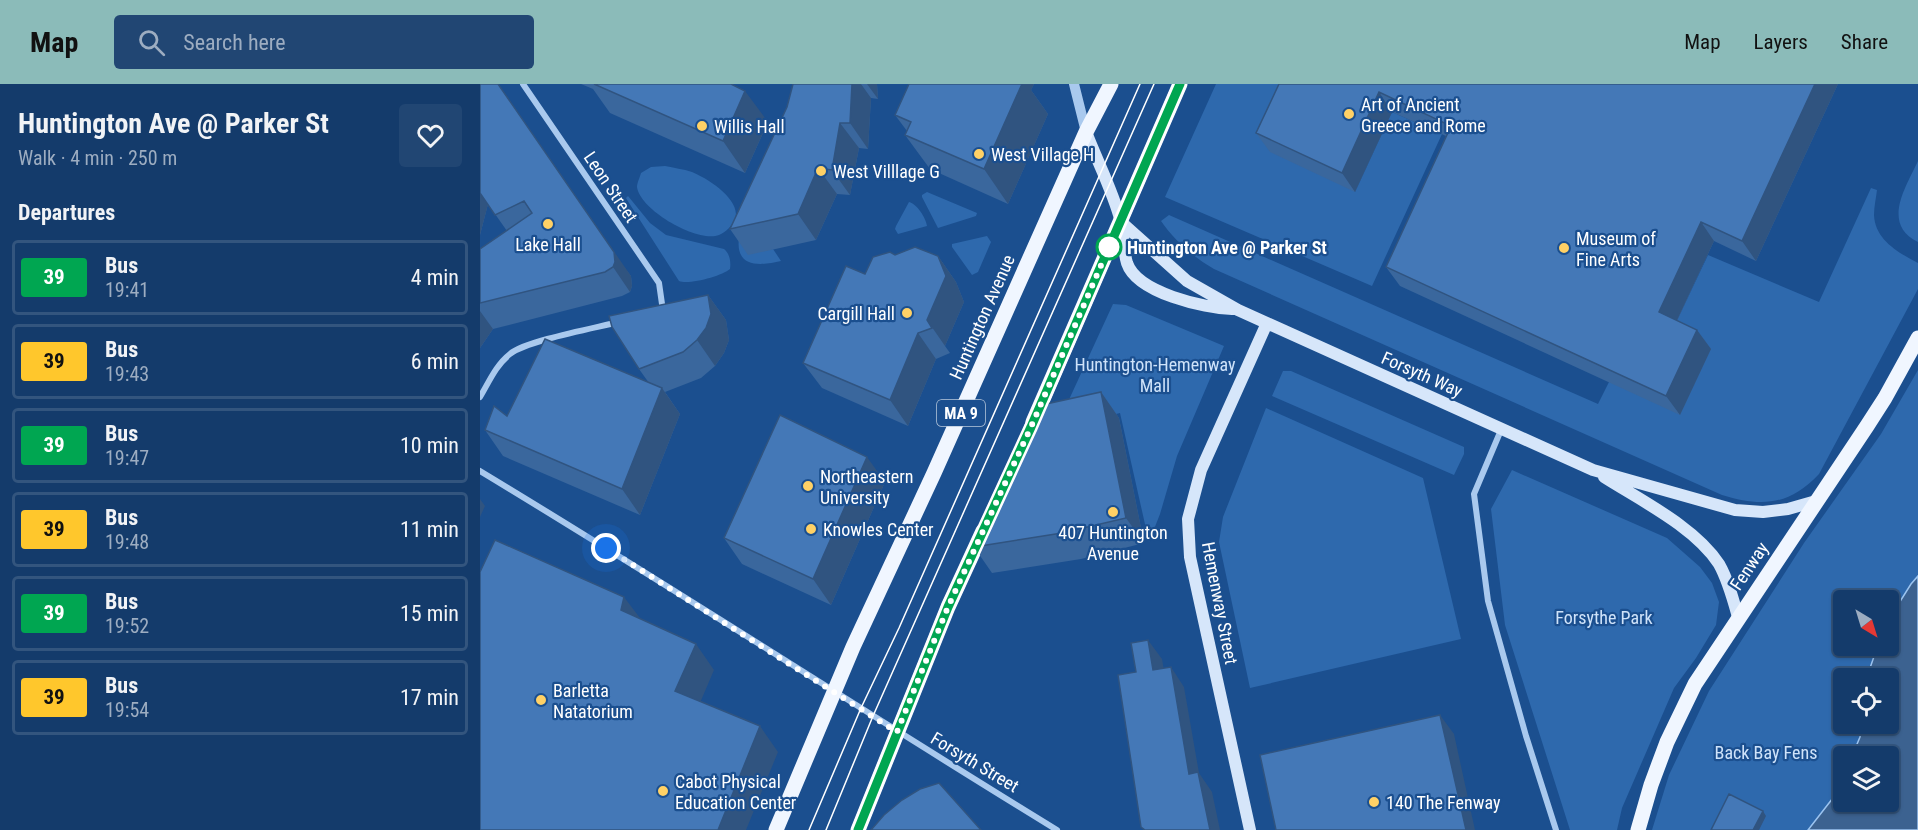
<!DOCTYPE html>
<html lang="en">
<head>
<meta charset="utf-8">
<style>
	:root { --surface:#143b6b; --page:#214673; --text:#f1f3f6; --muted:#9dadc1; --line:#33557e; --accent:#8bbbb9 }
	body { margin:0; font-family:"Roboto Condensed",sans-serif; background:var(--page); color:var(--text); height:100vh; display:flex; flex-direction:column; font-size:22px; white-space:nowrap }
	* { box-sizing:border-box; margin:0 }
	p { font-size:20px; color:var(--muted) }
	.icon { flex:none; width:33px; height:33px; fill:none; stroke:currentColor; stroke-width:2; stroke-linecap:round; stroke-linejoin:round }
	.map { position:relative; flex:1; overflow:hidden }
	.sheet { display:flex; flex-direction:column; background:var(--surface); width:480px }
	.sheet>* { flex:none }
	.badge { padding:0 12px; border-radius:4px; font-size:21px; line-height:39px }
	.needle { width:39px; rotate:142deg }
	.fabs { position:absolute; left:1353px; top:506px; display:grid; gap:12px }
	.fabs a { display:grid; place-items:center; width:66px; height:66px; border-radius:6px; background:var(--surface); box-shadow:0 2px 4px #0004,0 0 0 2px var(--line); font-size:30px }
	.you { position:absolute; width:30px; height:30px; margin:-15px; border:4px solid #fff; border-radius:50%; background:#1a73e8; box-shadow:0 0 0 9px #1a73e833 }
	.map>.badge { position:absolute; translate:-50% -50%; box-shadow:0 0 0 3px #fff }
	h2 { padding:0 18px; font-size:22px; line-height:54px }
	.round { display:grid; place-items:center; flex:none; width:63px; height:63px; border-radius:6px; background:var(--page) }
	.headline { display:flex; align-items:center; justify-content:space-between; height:102px; padding:0 18px }
	h1 { font-size:28px; font-weight:700; line-height:45px }
	ul { padding:0; list-style:none }
	li { display:flex; align-items:center; gap:18px; height:75px; margin:0 12px 9px; padding:0 6px; border:3px solid var(--line); border-radius:6px }
	li div { flex:1 }
	li b { display:block; font-size:22px }
	li em { font-style:normal }
	li .badge { min-width:66px; font-weight:700; text-align:center }
	header { display:flex; align-items:center; gap:36px; box-sizing:border-box; height:84px; padding:0 30px; background:var(--accent); color:#111 }
	header strong { font-size:28px }
	nav { display:flex; gap:33px; margin-inline-start:auto; font-size:21px }
	.search { width:420px; height:54px; background:var(--page); display:flex; align-items:center; gap:15px; box-sizing:border-box; padding:0 21px; border-radius:6px; color:var(--muted); font-size:22px }
	main { display:flex; flex:1; min-height:0 }
	.map>svg:first-child { display:block }
	.green { fill:#2e69ad; fill-rule:evenodd }
	.water { fill:#3c6290; stroke:#9cc4f0; stroke-width:1.5 }
	.lines { fill:none; stroke-linecap:round; stroke-linejoin:round }
	.minor { stroke:#a9c9ee; stroke-width:6 }
	.tertiary { stroke:#a9c9ee; stroke-width:10 }
	.secondary { stroke:#d6e6fa; stroke-width:12 }
	.primary { stroke:#f0f6ff; stroke-width:15 }
	.tram { stroke:#fff; stroke-width:1.5 }
	.wall { fill:#3a679d }
	.shaded-wall { fill:#305480 }
	.building { fill:#4478b7; stroke:#305480; stroke-width:1.5 }
	.line-casing { stroke:#fff; stroke-width:14 }
	.line { stroke:#00a651; stroke-width:9 }
	.walk { stroke:#fff; stroke-width:6; stroke-dasharray:0 10.8 }
	.poi-dot { fill:#ffd166; stroke:#1b4f8f; stroke-width:2 }
	.stop-dot { fill:#fff; stroke:#00a651; stroke-width:3 }
	.labels { text-anchor:middle; dominant-baseline:central; stroke-width:4.5; stroke-linejoin:round; paint-order:stroke }
	.shield { fill:#1b4f8f; stroke:#bbcadd; stroke-width:1.5 }
	.shield-label { font-size:16px; font-weight:bold; fill:#fff }
	.poi-label { font-size:18px; fill:#fff; stroke:#1b4f8f; text-anchor:start }
	.street-label { font-size:18px; fill:#fff; stroke:#1b4f8f }
	.stop-label { font-size:18px; font-weight:bold; fill:#fff; stroke:#1b4f8f; text-anchor:start }
	.park-label { font-size:18px; fill:#cfe3fa; stroke:#1b4f8f }
</style>
</head>
<body>
<header>
<strong>Map</strong>
<div class="search"><svg class="icon" aria-label="search" viewBox="0 0 24 24"><circle cx="10" cy="10" r="6"/><path d="M15 15l6 6"/></svg>Search here</div>
<nav><a>Map</a><a>Layers</a><a>Share</a></nav>
</header>
<main>
<section class="sheet">
<div class="headline"><div><h1>Huntington Ave @ Parker St</h1><p>Walk · 4 min · 250 m</p></div><a class="round"><svg class="icon" aria-label="heart" viewBox="0 0 24 24"><path d="M12 20l-8-8c-3-5 5-10 8-4 3-6 11-1 8 4z"/></svg></a></div>
<h2>Departures</h2>
<ul>
<li><span class="badge" style="background:#00a651;color:#fff">39</span><div><b>Bus</b><p>19:41</p></div><em>4 min</em></li>
<li><span class="badge" style="background:#ffc72c;color:#111">39</span><div><b>Bus</b><p>19:43</p></div><em>6 min</em></li>
<li><span class="badge" style="background:#00a651;color:#fff">39</span><div><b>Bus</b><p>19:47</p></div><em>10 min</em></li>
<li><span class="badge" style="background:#ffc72c;color:#111">39</span><div><b>Bus</b><p>19:48</p></div><em>11 min</em></li>
<li><span class="badge" style="background:#00a651;color:#fff">39</span><div><b>Bus</b><p>19:52</p></div><em>15 min</em></li>
<li><span class="badge" style="background:#ffc72c;color:#111">39</span><div><b>Bus</b><p>19:54</p></div><em>17 min</em></li>
</ul>
</section>
<div class="map">
<svg width="1438" height="746" viewBox="0 0 1438 746">
	<rect width="100%" height="100%" fill="#1b4f8f"/>
	<path class="green" d="M736 0H822L875 108 912 28 962 50 892 202 685 113Z
		M1438 77V158C1401 140 1426 103 1438 77Z
		M185 82C194 84 203 85 212 88 227 94 262 116 255 135 252 142 246 148 239 151 217 159 160 126 157 103 157 99 160 93 161 89L171 83Z
		M1391 104 1397 106C1396 114 1394 123 1394 131 1395 156 1419 169 1438 179V205L1339 390C1309 422 1281 423 1242 411L734 185C713 173 694 156 681 137L689 131 1118 320 1129 298 1192 247 1228 171 1339 218Z
		M447 108 497 129 496 132 458 144 442 113V111Z
		M148 112 170 139 186 151 244 165C250 170 251 178 250 185 242 192 209 201 199 197L149 119 146 114Z
		M429 118C437 120 446 134 447 142L418 150 415 145 416 142Z
		M507 152 511 158 498 188 492 191 472 163V160Z
		M259 154 268 170 293 165 301 177C280 182 255 184 259 154Z
		M633 220 646 221 744 262 697 372 680 430 669 458 640 329 575 346Z
		M1438 286V746H1172L1189 691 1229 607 1324 459 1401 350ZM1364 516H1408V561H1364ZM1364 594H1408V639H1364ZM1364 672H1408V717H1364Z
		M803 287H811L984 363V370L974 391 792 312Z
		M786 324 943 394 981 555 770 604 739 458 743 433Z
		M1032 386 1187 454 1220 483 1232 499 1239 518 1236 541 1216 574 1194 604 1142 724 1137 746H1090L1025 541 1011 425Z"/>
	<path class="water" d="M1438 492V746H1328L1356 710 1363 693 1364 717H1408V672H1372L1380 653 1382 639H1408V594H1391L1390 584 1398 561H1408L1409 535 1431 500Z"/>
	<g class="lines">
		<path class="minor" d="M43 0 179 199 183 227
			M0 313C9 298 16 281 30 270 45 257 115 244 139 238
			M1021 346 994 410 1008 517 1046 652 1076 746
			M0 387C194 504 384 628 577 746"/>
		<path class="tertiary" d="M594 0 606 48"/>
		<path class="secondary" d="M606 48C617 77 633 107 641 138 644 151 643 166 647 179 657 209 724 224 752 225
			M641 138 707 197 758 226 1113 386 1255 426 1283 428 1308 425 1336 417
			M1124 393C1160 416 1215 443 1239 480 1248 496 1253 515 1258 533
			M770 746 710 473 708 435 721 386 787 239"/>
		<path class="primary" d="M553 338 700 0
			M296 746 373 563 454 389 606 48 631 0
			M378 746 468 523 503 447
			M1158 746 1171 701 1187 658 1215 600 1387 342 1405 314 1438 254"/>
		<path class="tram" d="M329 746 381 624 419 544 660 0
			M346 746 393 632 674 0"/>
	</g>
	<path class="wall" d="M0 0 151 192 152 202 150 208 142 212 13 245 0 264V165L27 147 8 120 0 151Z
		M101 0H251L288 38 265 89 130 29 113 5Z
		M313 0H397L398 15 391 14 388 65 379 64 370 111 357 110 336 156 268 171 250 145 307 23Z
		M429 0H554L551 6 568 30 528 120 450 85 425 51 427 47 415 31Z
		M799 0H1358L1276 177 1234 157 1197 237 1217 246 1231 265 1200 331 920 202 906 183 966 52 912 28 875 108 790 68 776 49Z
		M415 171 458 172 476 198 484 218 465 262 470 269 456 275 428 342 342 304 323 279 385 190Z
		M228 211 246 236 249 256 244 269 235 282 221 294 185 308 200 330 160 431 23 372 5 346 169 299 159 285Z
		M621 308 639 334 664 459 601 475 512 489 494 463Z
		M405 398 351 521 262 480 244 454Z"/>
	<path class="shaded-wall" d="M18 0 151 192 152 202 150 208 133 183Z
		M372 0H381L391 14 388 65 370 39Z
		M387 0H397L398 15Z
		M531 0H554L551 6 568 30 528 120 504 85Z
		M1335 0H1358L1276 177 1262 157Z
		M265 7 288 38 265 89 243 57Z
		M899 8 912 28 875 108 862 89Z
		M360 39 379 64 370 111 352 86Z
		M338 84 357 110 336 156 318 130Z
		M0 109 8 120 0 151Z
		M1221 138 1234 157 1192 247 1179 228Z
		M458 172 476 198 484 218 465 262 447 236Z
		M228 211 246 236 249 256 244 269 235 282 217 256Z
		M0 227 13 245 0 264Z
		M1217 246 1231 265 1200 331 1186 312Z
		M438 249 456 275 428 342 410 316Z
		M182 304 200 330 160 431 142 405Z
		M621 308 639 334 664 459 646 434Z
		M387 373 405 398 351 521 333 495Z
		M0 415 5 422 0 433Z
		M144 513 163 538 141 526Z
		M668 556 682 575 687 605 673 586Z
		M216 560 234 586 214 633 195 607Z
		M691 583 704 603 719 689 732 708 740 746H730L709 690Z
		M960 631 974 650 995 746H986Z
		M280 642 298 668 266 746H238Z
		M1283 727 1286 732 1279 746H1273Z"/>
	<path class="building" d="M0 0H18L134 168 135 178 133 183 125 188 0 219V165L52 129 44 117 15 131 0 109Z
		M114 0H251L265 7 243 57Z
		M313 0H372L370 39H360L352 86 338 84 318 130 250 145 307 23Z
		M429 0H542L504 85 425 51 431 38 415 31Z
		M799 0H1335L1262 157 1221 138 1179 228 1217 246 1186 312 906 183 971 42 899 8 862 89 776 49Z
		M435 163 458 172 466 192 447 236 452 244 438 249 410 316 323 279 366 182 385 190 393 173 410 168 415 171Z
		M228 211 231 230 226 244 217 256 203 268 159 285 132 243 129 232Z
		M65 255 182 304 142 405 5 346 14 322 27 332Z
		M621 308 646 434 582 449 494 463 557 322Z
		M300 331 387 373 333 495 244 454Z
		M15 456 144 513 141 526 216 560 195 607 280 642 238 746H0V488Z
		M668 556 673 586 691 583 709 690 718 688 730 746H665L661 743 638 591 656 588 651 559Z
		M960 631 986 746H796L780 671Z
		M459 699 501 746H391L404 731 422 716 440 705Z
		M1249 710 1283 727 1273 746H1231Z"/>
	<g class="lines">
		<defs>
			<path id="line" d="M378 746 468 523 551 343 700 0"/>
		</defs>
		<use href="#line" class="line-casing"/>
		<use href="#line" class="line"/>
		<path class="walk" d="M126 464 417 648 468 523 551 343 629 163"/>
	</g>
	<g class="poi-dot">
		<circle cx="869" cy="30" r="6"/>
		<circle cx="222" cy="42" r="6"/>
		<circle cx="499" cy="70" r="6"/>
		<circle cx="341" cy="87" r="6"/>
		<circle cx="68" cy="140" r="6"/>
		<circle cx="1084" cy="164" r="6"/>
		<circle cx="427" cy="229" r="6"/>
		<circle cx="328" cy="402" r="6"/>
		<circle cx="633" cy="428" r="6"/>
		<circle cx="331" cy="445" r="6"/>
		<circle cx="61" cy="616" r="6"/>
		<circle cx="183" cy="707" r="6"/>
		<circle cx="894" cy="718" r="6"/>
	</g>
	<circle class="stop-dot" cx="629" cy="163" r="12"/>
	<g class="labels">
		<rect class="shield" x="457" y="316" width="48" height="26" rx="4.5"/>
		<g class="shield-label">
			<text x="481" y="329">MA 9</text>
		</g>
		<g class="poi-label">
			<text x="881" y="20">Art of Ancient<tspan x="881" dy="21">Greece and Rome</tspan></text>
			<text x="234" y="42">Willis Hall</text>
			<text x="511" y="70">West Village H</text>
			<text x="353" y="87">West Villlage G</text>
			<text x="1096" y="154">Museum of<tspan x="1096" dy="21">Fine Arts</tspan></text>
			<text x="68" y="160" text-anchor="middle">Lake Hall</text>
			<text x="415" y="229" text-anchor="end">Cargill Hall</text>
			<text x="340" y="392">Northeastern<tspan x="340" dy="21">University</tspan></text>
			<text x="343" y="445">Knowles Center</text>
			<text x="633" y="448" text-anchor="middle">407 Huntington<tspan x="633" dy="21">Avenue</tspan></text>
			<text x="73" y="606">Barletta<tspan x="73" dy="21">Natatorium</tspan></text>
			<text x="195" y="697">Cabot Physical<tspan x="195" dy="21">Education Center</tspan></text>
			<text x="906" y="718">140 The Fenway</text>
		</g>
		<g class="street-label">
			<text transform="translate(131 103) rotate(56)">Leon Street</text>
			<text transform="translate(502 233) rotate(-66)">Huntington Avenue</text>
			<text transform="translate(942 290) rotate(24)">Forsyth Way</text>
			<text transform="translate(1269 482) rotate(-56)">Fenway</text>
			<text transform="translate(740 519) rotate(79)">Hemenway Street</text>
			<text transform="translate(495 678) rotate(31)">Forsyth Street</text>
		</g>
		<g class="stop-label">
			<text x="647" y="163">Huntington Ave @ Parker St</text>
		</g>
		<g class="park-label">
			<text x="675" y="280">Huntington-Hemenway<tspan x="675" dy="21">Mall</tspan></text>
			<text x="1124" y="533">Forsythe Park</text>
			<text x="1286" y="668">Back Bay Fens</text>
		</g>
	</g>
</svg>
<div class="fabs">
<a><svg class="needle" viewBox="-14 -14 28 28"><path d="M0-13l5 13h-10z" fill="#e53935"/><path d="M0 13l5-13h-10z" fill="#9dadc1"/></svg></a>
<a><svg class="icon" aria-label="locate" viewBox="0 0 24 24"><circle cx="12" cy="12" r="6"/><path d="M12 2v4M12 18v4M2 12h4M18 12h4"/></svg></a>
<a><svg class="icon" aria-label="layers" viewBox="0 0 24 24"><path d="M12 4l9 5-9 5-9-5zM3 14l9 5 9-5"/></svg></a>
</div>
<div class="you" style="left:126px;top:464px"></div>
</div>
</main>
</body>
</html>
